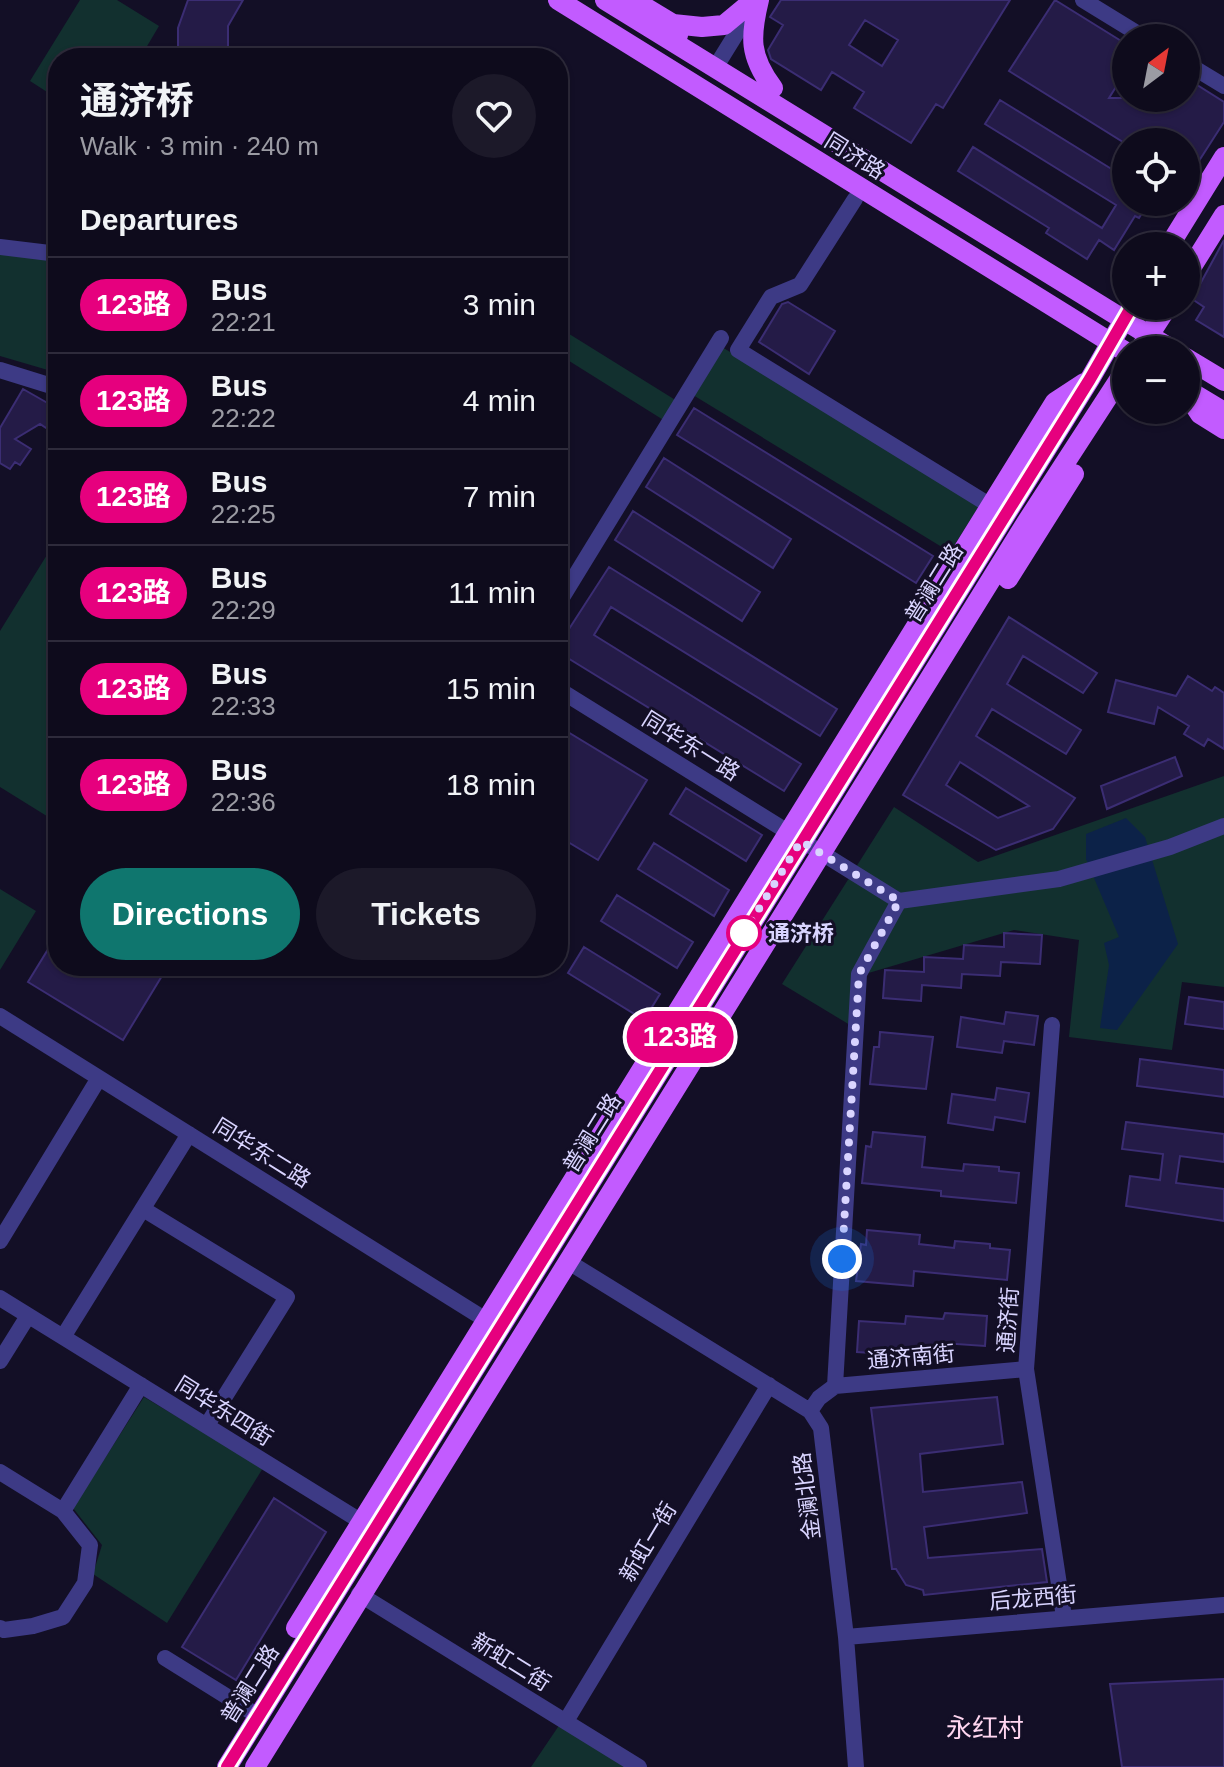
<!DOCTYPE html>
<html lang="en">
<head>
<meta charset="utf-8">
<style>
	:root { --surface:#0e0b1c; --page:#1c1929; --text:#f1f3f6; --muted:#9b9ba3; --line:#2e2b3b; --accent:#0f766e }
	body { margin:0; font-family:Helvetica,"Noto Sans SC",sans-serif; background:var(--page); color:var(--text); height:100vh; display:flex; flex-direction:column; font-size:30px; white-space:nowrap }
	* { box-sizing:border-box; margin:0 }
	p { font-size:26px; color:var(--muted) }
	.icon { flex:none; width:44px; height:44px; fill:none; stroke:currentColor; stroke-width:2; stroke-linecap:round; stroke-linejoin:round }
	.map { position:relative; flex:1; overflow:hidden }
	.drawer { position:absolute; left:48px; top:48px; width:520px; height:928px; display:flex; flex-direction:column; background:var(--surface); border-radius:32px; box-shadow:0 2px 6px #0004,0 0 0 2px var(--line) }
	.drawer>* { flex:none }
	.badge { padding:0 16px; border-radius:26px; font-size:28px; line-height:52px }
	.needle { width:52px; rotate:32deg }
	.controls { position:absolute; left:1112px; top:24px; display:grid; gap:16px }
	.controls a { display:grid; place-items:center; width:88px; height:88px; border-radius:50%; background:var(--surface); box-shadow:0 2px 6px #0004,0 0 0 2px var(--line); font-size:40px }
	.you { position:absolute; width:40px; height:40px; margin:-20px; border:6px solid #fff; border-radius:50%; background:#1a73e8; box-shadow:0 0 0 12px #1a73e833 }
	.map>.badge { position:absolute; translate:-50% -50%; box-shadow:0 0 0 4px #fff }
	h2 { padding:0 32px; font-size:30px; line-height:72px }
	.round { display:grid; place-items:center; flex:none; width:84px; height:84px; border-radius:42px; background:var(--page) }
	.head { display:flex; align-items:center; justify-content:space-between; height:136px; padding:0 32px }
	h1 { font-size:38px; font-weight:700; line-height:60px }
	.primary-button { display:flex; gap:16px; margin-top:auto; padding:16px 32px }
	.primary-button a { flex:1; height:92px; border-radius:48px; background:var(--accent); color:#fff; font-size:32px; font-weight:700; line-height:92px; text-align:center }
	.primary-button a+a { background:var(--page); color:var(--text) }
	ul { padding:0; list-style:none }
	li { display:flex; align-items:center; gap:24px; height:96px; padding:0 32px; border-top:2px solid var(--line) }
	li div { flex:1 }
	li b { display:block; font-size:30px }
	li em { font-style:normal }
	li .badge { min-width:88px; font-weight:700; text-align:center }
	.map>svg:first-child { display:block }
	.green { fill:#12302f }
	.water { fill:#0c2248 }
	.building { fill:#241b47; stroke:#3b2d73; stroke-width:2; fill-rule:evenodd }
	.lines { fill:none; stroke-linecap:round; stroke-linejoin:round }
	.minor { stroke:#3d3a85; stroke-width:16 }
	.major { stroke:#c25bff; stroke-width:20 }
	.line-casing { stroke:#fff; stroke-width:18 }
	.line { stroke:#e6007e; stroke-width:12 }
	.walk { stroke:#d9d4ff; stroke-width:8; stroke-dasharray:0 14.4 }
	.stop-dot { fill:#fff; stroke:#e6007e; stroke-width:4 }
	.labels { text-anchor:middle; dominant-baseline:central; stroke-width:6; stroke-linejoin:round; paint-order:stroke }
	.street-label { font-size:22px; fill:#d9d4ff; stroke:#130f26 }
	.stop-label { font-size:22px; font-weight:bold; fill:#d9d4ff; stroke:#130f26; text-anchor:start }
	.quarter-label { font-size:26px; fill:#ffd6f0; stroke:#130f26 }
</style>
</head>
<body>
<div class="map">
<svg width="1224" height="1767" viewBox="0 0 1224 1767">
	<rect width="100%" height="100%" fill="#130f26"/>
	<path class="green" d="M80 0H117L159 26 140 58H58V99L30 81Z
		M0 254 58 260V373L0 356Z
		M558 327 677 401 665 421 558 354Z
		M722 347 979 506 950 552 693 395Z
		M58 537V823L0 787V631Z
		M1224 776V987L1182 982 1172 1050 1069 1037 1079 940 1014 930 855 977 850 1025 782 984 894 807 978 862Z
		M0 889 36 911 0 970Z
		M144 1397 263 1468 167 1623 93 1574 102 1545 73 1508Z
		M560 1724 630 1767H531Z"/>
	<path class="water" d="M1126 818 1145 837 1178 944 1117 1030 1100 1028 1109 965 1104 943 1119 937 1086 859V834Z"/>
	<path class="building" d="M188 0H243L228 26V58H178V28Z
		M781 0H1010L943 108 936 104 911 143 854 108 864 92 832 72 821 90 771 59 768 50 783 25 770 17ZM865 20 898 40 882 66 849 45Z
		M1055 0 1126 44V71L1109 98H1186V78L1224 102V122L1186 181V142H1123L1009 71Z
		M1000 100 1126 178V202H1149L1139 218 1135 216 1114 250 1099 240 1087 259 1046 233 1049 228 958 171 973 147 1102 228 1116 205 985 124Z
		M1224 240V337L1196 320 1204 307 1192 299Z
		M788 302 835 331 809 374 759 342 782 304Z
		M23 389 58 409V436L40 424 15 439 31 449 20 465 15 462 10 469 0 463V428Z
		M694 408 933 556 916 583 677 435Z
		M664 458 791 539 773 568 646 487Z
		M633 511 760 592 742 621 615 540Z
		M609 567 837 709 820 736 611 607 594 635 801 764 784 791 558 652V646Z
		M1009 617 1097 673 1083 693 1023 656 1007 684 1081 730 1066 754 992 709 976 736 1075 798 1053 829 996 850 903 795ZM960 762 1029 806 998 818 946 785Z
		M1188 676 1212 691 1215 687 1224 693V749L1208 739 1204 746 1184 734 1189 726 1158 707 1154 724 1108 712 1116 680 1176 696Z
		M558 726 647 780 598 860 558 836Z
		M1175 757 1182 776 1107 809 1101 786Z
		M686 788 762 835 746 861 670 814Z
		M654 843 729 890 714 916 638 869Z
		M617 895 693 942 677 968 601 921Z
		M58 933V966H168L123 1040 28 982Z
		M1004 933 1042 935 1040 964 1001 962 1000 976 962 974 961 988 922 985 921 1001 883 998 885 970 924 972V957L963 959 964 945 1004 947Z
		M584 947 660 994 644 1020 568 973Z
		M1189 997 1224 1002V1029L1185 1024Z
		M1006 1012 1038 1016 1034 1045 1004 1041 1002 1053 957 1047 961 1017 1004 1024Z
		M880 1032 933 1037 926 1089 870 1084 874 1047H879Z
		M1140 1059 1224 1070V1097L1137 1086Z
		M997 1088 1029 1093 1025 1122 995 1117 993 1130 948 1123 952 1094 995 1100Z
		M1126 1122 1224 1134V1162L1180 1156 1176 1183 1224 1189V1221L1126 1206 1130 1176 1160 1180 1163 1154 1122 1149Z
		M873 1132 925 1137 922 1167 963 1171 964 1164 999 1167V1171L1019 1173 1016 1203 941 1196V1191L862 1183 866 1146 871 1147Z
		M867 1230 920 1235 919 1244 954 1248 955 1241 990 1244V1248L1010 1250 1007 1280 914 1271 913 1286 856 1281 861 1244 866 1245Z
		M945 1313 987 1316 985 1346 942 1343V1350L905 1348 904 1355 857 1352 859 1321 905 1324 906 1316 943 1319Z
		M997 1397 1003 1444 920 1454 923 1492 1022 1482 1027 1513 924 1527 928 1558 1042 1549 1047 1582 924 1595 923 1590 906 1585 896 1569H892L871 1408Z
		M274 1498 326 1532 236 1680 182 1647Z
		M1224 1679V1767H1122L1110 1684Z"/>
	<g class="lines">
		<path class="minor" d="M1083 0 1145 38
			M1186 63 1224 86
			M715 68 754 5
			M855 199 800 285 771 297 738 350 991 506
			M0 247 58 254
			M0 370 58 388
			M558 604 721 338
			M558 689 899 901 1059 879 1170 847 1224 826
			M0 1016 494 1325
			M1052 1025 1026 1369 1064 1617
			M143 1209 287 1297 207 1425
			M0 1241 99 1078
			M567 1261 810 1411 821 1428 846 1637 856 1767
			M0 1298 63 1337 189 1134
			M63 1337 362 1522
			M0 1361 28 1316
			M835 1386 859 974 899 901
			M810 1411 819 1398 835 1386 1026 1369
			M0 1472 63 1511 90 1545 85 1583 63 1617 33 1626 4 1630 0 1628
			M63 1511 141 1385
			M359 1594 639 1767
			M846 1637 1224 1605
			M165 1658 258 1716
			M566 1721 769 1385"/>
		<path class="major" d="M558 0 1126 352
			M605 0 1173 350
			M633 0 673 24 678 35
			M759 0C750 37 749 56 773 88
			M673 24 702 27 724 25 754 0
			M1169 246 1224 157
			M1186 276 1224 215
			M1142 346 1168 306
			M1186 358 1224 381
			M1186 389 1224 412
			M1186 393 1200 414 1224 429
			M1008 579 1074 474
			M296 1628 1055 402 1084 383
			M227 1767 1090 379 1132 306
			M255 1767 1026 523 1126 369"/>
	</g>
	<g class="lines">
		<defs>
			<path id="line" d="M227 1767 1090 379 1132 306"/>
		</defs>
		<use href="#line" class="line-casing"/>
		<use href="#line" class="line"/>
		<path class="walk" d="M744 933 801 841 899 901 859 974 842 1259"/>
	</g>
	<circle class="stop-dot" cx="744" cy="933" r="16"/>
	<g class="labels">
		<g class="street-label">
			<text transform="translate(855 156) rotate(32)">同济路</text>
			<text transform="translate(934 583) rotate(-58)">普澜二路</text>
			<text transform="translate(691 746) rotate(32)">同华东一路</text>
			<text transform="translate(592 1133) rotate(-58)">普澜二路</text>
			<text transform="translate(262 1153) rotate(32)">同华东二路</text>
			<text transform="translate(1008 1320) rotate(-86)">通济街</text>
			<text transform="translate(911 1357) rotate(-5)">通济南街</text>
			<text transform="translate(224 1411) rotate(32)">同华东四街</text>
			<text transform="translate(807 1496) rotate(-97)">金澜北路</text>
			<text transform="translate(648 1542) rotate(-59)">新虹一街</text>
			<text transform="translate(1033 1598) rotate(-5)">后龙西街</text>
			<text transform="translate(511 1662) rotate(32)">新虹二街</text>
			<text transform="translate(250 1684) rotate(-58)">普澜二路</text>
		</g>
		<g class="stop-label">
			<text x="768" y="933">通济桥</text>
		</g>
		<g class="quarter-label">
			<text x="985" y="1728">永红村</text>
		</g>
	</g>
</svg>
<div class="controls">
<a><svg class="needle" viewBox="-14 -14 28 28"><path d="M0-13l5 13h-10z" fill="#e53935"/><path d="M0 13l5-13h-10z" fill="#9b9ba3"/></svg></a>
<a><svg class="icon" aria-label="locate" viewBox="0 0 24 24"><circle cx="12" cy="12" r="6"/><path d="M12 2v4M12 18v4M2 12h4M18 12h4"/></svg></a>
<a>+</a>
<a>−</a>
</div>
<div class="you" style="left:842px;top:1259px"></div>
<b class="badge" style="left:680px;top:1037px;background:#e6007e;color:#fff">123路</b>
<section class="drawer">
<div class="head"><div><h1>通济桥</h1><p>Walk · 3 min · 240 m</p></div><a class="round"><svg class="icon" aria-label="heart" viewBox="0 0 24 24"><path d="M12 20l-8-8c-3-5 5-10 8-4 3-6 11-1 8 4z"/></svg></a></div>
<h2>Departures</h2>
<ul>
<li><span class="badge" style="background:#e6007e;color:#fff">123路</span><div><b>Bus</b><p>22:21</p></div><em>3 min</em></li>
<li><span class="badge" style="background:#e6007e;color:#fff">123路</span><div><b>Bus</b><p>22:22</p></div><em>4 min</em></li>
<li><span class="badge" style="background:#e6007e;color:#fff">123路</span><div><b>Bus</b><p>22:25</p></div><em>7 min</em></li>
<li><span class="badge" style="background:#e6007e;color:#fff">123路</span><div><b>Bus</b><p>22:29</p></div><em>11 min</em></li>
<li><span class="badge" style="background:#e6007e;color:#fff">123路</span><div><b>Bus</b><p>22:33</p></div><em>15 min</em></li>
<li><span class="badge" style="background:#e6007e;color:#fff">123路</span><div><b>Bus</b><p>22:36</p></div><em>18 min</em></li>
</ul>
<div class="primary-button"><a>Directions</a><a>Tickets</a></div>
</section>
</div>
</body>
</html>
